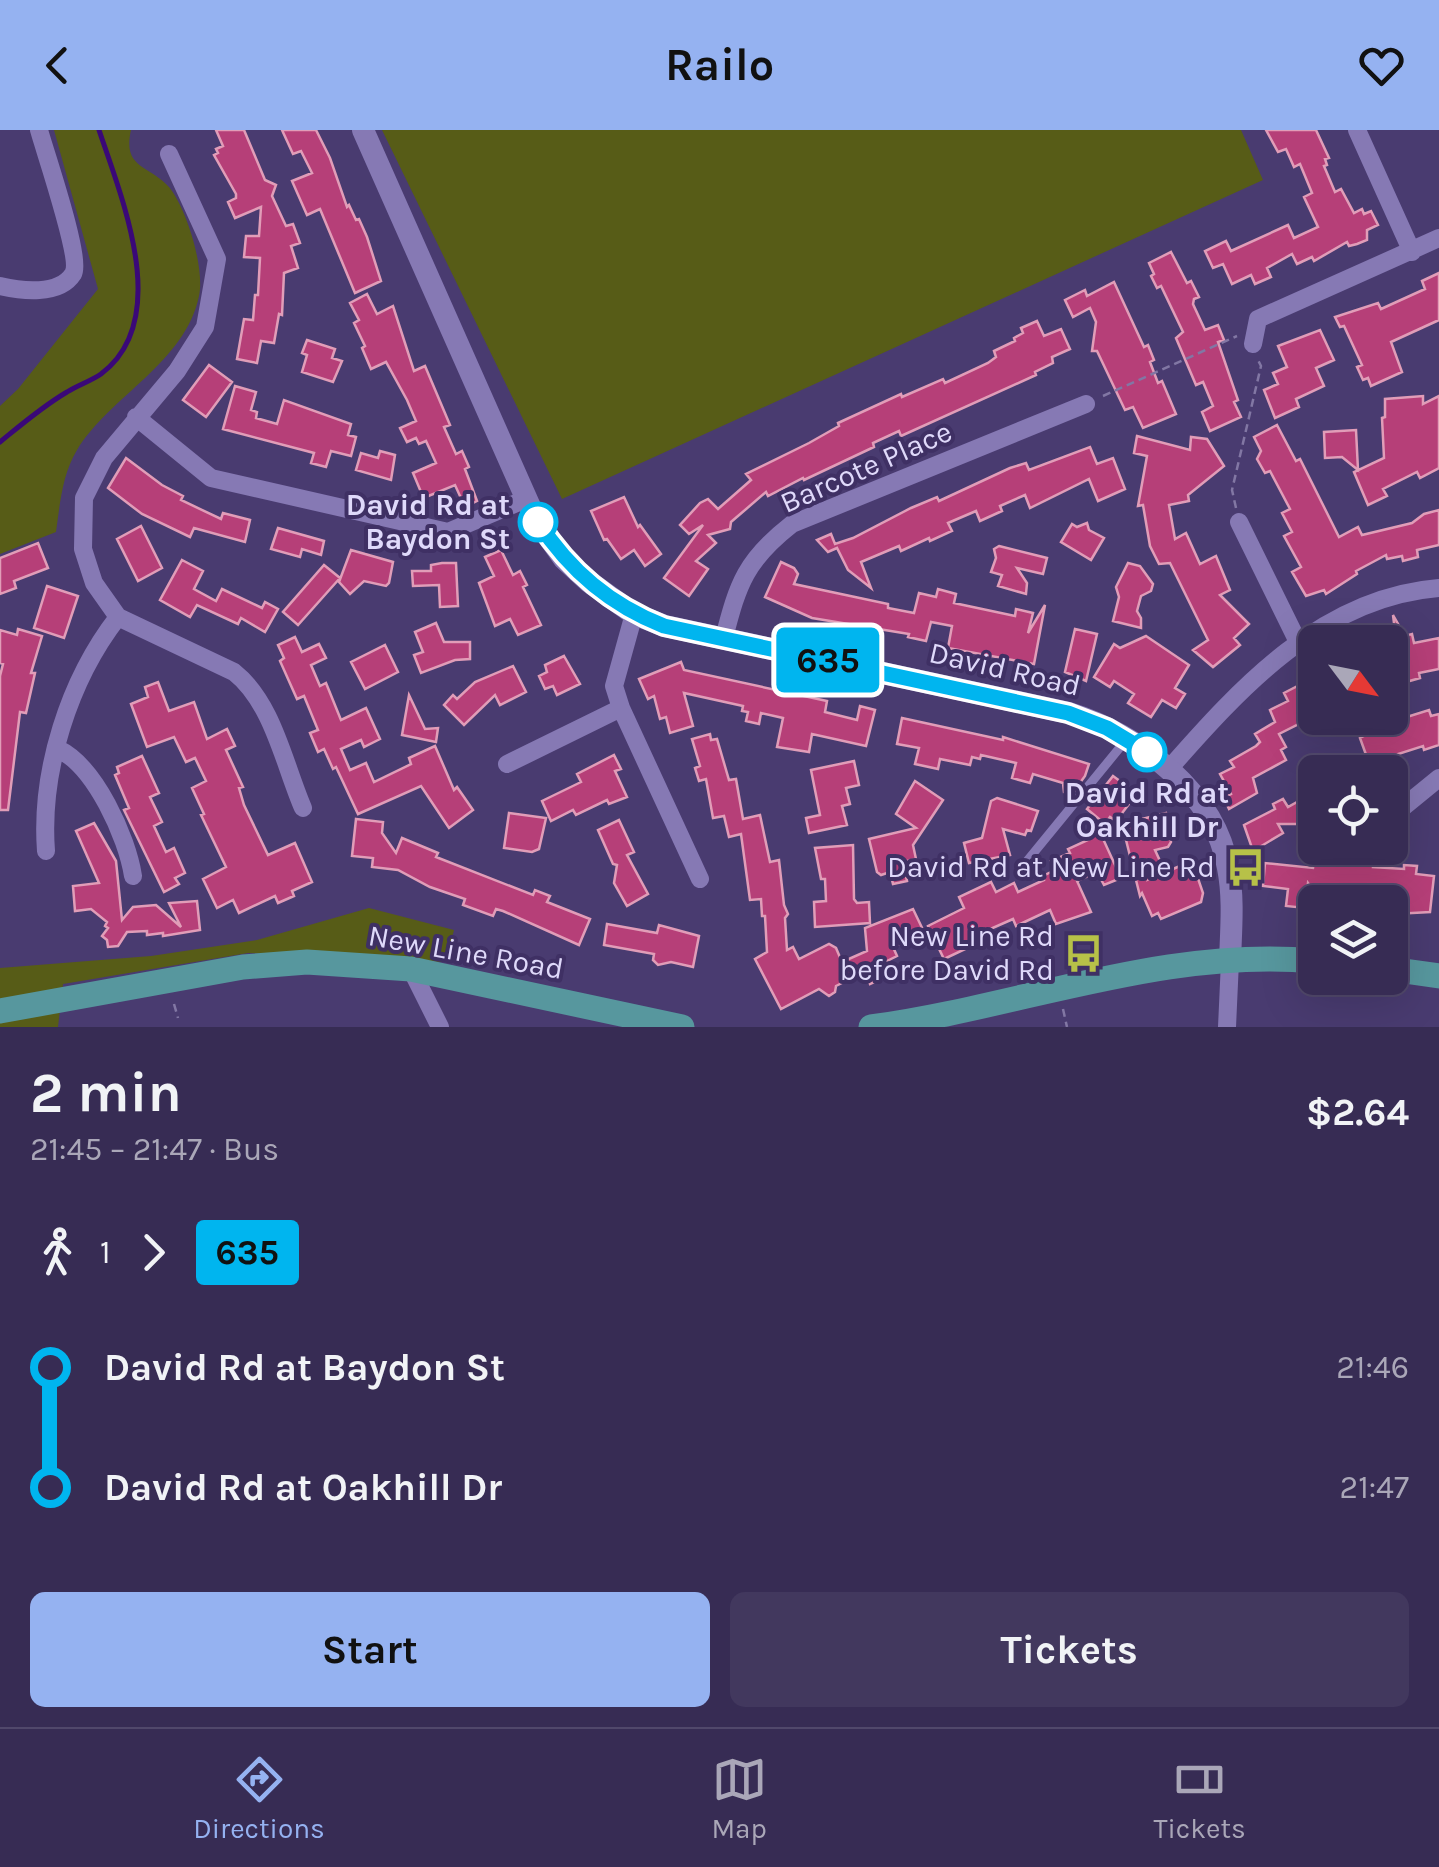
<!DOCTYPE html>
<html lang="en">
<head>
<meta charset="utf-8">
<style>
	:root { --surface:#372c54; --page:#42385e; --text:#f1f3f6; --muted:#aaa7b8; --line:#51486b; --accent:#95b2f1 }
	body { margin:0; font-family:Karla,sans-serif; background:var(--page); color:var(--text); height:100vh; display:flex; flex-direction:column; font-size:38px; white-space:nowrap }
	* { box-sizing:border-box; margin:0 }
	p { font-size:32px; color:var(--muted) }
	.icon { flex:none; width:55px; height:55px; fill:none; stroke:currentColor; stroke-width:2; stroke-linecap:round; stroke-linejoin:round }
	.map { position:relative; height:897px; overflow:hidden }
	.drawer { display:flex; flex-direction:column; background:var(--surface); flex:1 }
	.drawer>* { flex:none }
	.badge { padding:0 20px; border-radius:8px; font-size:35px; line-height:65px }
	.needle { width:65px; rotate:122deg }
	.fabs { position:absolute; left:1298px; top:495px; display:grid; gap:20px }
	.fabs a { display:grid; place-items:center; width:110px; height:110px; border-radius:15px; background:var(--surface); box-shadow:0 10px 40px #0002,0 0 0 2px var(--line); font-size:50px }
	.map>.badge { position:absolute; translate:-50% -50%; box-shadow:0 0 0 5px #fff }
	.legs { display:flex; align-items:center; gap:15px; height:110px; padding:0 30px; font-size:32px }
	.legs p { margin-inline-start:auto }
	.headline { display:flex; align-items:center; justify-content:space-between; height:170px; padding:0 30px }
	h1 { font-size:55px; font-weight:700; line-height:75px }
	.cta { display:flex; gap:20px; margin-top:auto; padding:20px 30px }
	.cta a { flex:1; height:115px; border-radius:15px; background:var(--accent); color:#111; font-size:40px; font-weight:700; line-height:115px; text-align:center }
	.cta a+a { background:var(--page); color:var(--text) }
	ul { padding:0 30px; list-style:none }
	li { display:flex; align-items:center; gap:35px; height:120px; font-size:38px }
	li i { display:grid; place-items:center; width:15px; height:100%; margin:0 12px; background:currentColor }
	li i::after { content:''; width:25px; height:25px; margin:-12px; border:8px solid; border-radius:50%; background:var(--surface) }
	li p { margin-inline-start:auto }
	li:first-child i { background:linear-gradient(#0000 50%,currentColor 0) }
	li:last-child i { background:linear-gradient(currentColor 50%,#0000 0) }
	header { display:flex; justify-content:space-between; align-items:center; height:130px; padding:0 30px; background:var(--accent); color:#111; font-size:45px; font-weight:700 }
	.tab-bar { display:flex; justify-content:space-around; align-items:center; height:140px; border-top:2px solid var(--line); background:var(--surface); font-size:28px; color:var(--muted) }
	.tab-bar a { display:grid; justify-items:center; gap:5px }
	.tab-bar .active { color:var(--accent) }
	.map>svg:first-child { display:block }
	.green { fill:#575c17 }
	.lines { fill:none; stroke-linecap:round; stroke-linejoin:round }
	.stream { stroke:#3a0878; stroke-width:5 }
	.building { fill:#b63f78; stroke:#e19db8; stroke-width:2.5 }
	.path { stroke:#8277a4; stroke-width:2.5; stroke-dasharray:8 5; stroke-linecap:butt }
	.service { stroke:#8679b4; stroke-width:9 }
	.minor { stroke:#8679b4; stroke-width:18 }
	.tertiary { stroke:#8679b4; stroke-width:22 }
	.primary { stroke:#57979e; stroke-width:25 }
	.line-1-casing { stroke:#fff; stroke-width:22 }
	.line-1 { stroke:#00b5ef; stroke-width:15 }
	.stop-1-dot { fill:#fff; stroke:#00b5ef; stroke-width:5 }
	.labels { text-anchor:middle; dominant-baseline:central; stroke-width:8; stroke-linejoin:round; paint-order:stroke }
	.street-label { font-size:30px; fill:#dfd9fa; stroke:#3f3064 }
	.stop-label { font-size:30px; font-weight:bold; fill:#dfd9fa; stroke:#3f3064; text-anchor:end }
	.poi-label { font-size:30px; fill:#dfd9fa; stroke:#3f3064; text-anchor:end }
</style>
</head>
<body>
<header><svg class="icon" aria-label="back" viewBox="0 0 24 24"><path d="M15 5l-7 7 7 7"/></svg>Railo<svg class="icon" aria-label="heart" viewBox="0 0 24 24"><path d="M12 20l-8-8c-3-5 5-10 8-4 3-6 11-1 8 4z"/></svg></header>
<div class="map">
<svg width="1439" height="897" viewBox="0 0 1439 897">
	<rect width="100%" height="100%" fill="#493b70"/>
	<path class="green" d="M54 0H131C122 39 150 35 169 57 187 79 205 139 199 166 185 233 110 266 77 320 62 345 60 374 56 402L0 424V276L18 259 98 159Z
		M382 0H1241L1263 50 562 369Z
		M369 778 454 800 446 832 248 823 63 854 58 897H0V838L151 826 257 810Z"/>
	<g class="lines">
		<path class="stream" d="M0 312C22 294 43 276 67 262 78 255 91 251 101 244 173 190 122 69 99 0"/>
	</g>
	<path class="building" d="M216 0H244L265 50 276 55 272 66 286 96 293 94 300 113 291 116 298 138 284 143 282 185 279 184 274 213 261 211 257 233 237 229 244 189 253 190 255 165H258L260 128 244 127 246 106H259L261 77 235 88 228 72 236 68V64L214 25 218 23 216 19 223 16Z
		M282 0H316L330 28 347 77 349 75 356 90 359 89 367 107 381 151 355 163 320 79 307 85 292 51 312 43 301 21 293 24Z
		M1266 0H1316L1329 28 1325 29 1327 35 1324 36 1335 62 1341 59 1354 83 1362 79 1364 84 1371 81 1378 95 1367 100V110L1357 114 1349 116 1347 112 1314 131 1312 127 1297 134 1292 124 1267 138 1271 147 1255 154 1251 145 1232 154 1223 134 1213 138 1205 121 1226 111 1231 121 1288 95 1294 108 1318 97 1304 67 1312 63 1300 34 1294 37 1286 19 1278 22Z
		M1171 122 1187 153 1191 151 1199 167 1194 169 1193 174 1205 200 1218 195 1224 210 1218 212 1238 270 1234 272 1241 287 1210 301 1202 282 1213 276 1203 252 1196 255 1176 208 1183 202 1161 156 1157 158 1151 146 1154 144 1149 133Z
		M1439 143V190L1391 212 1402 242 1371 256 1368 248 1363 250 1357 237 1362 235 1344 196 1340 197 1335 187 1378 173 1381 179 1425 159 1422 151Z
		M1114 152 1144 217 1148 215 1154 230 1150 232 1158 253 1162 251 1176 284 1143 298 1133 277 1125 280 1097 221H1092L1096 192 1090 178 1073 187 1065 170 1085 160 1087 166Z
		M367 164 377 184 393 176 414 241 425 236 450 295 444 297 456 324 462 321 469 337 465 339 477 371 465 377 455 355 426 367 421 362 413 343 436 333 426 311 419 314 416 308 407 312 400 298 416 291 407 270 386 232 371 239 362 218 365 216 354 193 359 190 350 173Z
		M1037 191 1044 206 1061 199 1070 219 1052 227 1053 233 1035 242 1036 245 901 306 899 301 873 313 874 317 804 350 803 348 768 366 766 362 731 392 730 399 708 405 716 413 696 431 708 439 689 466 664 448 703 395 689 404 680 395 700 373 708 369 718 379 751 350 746 344 809 313 839 296 838 293 901 264 902 267 943 249 945 253 988 233 996 227 994 221 1015 211 1014 208 1023 203 1021 198Z
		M1320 200 1334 230 1316 238 1324 256 1296 269 1299 277 1275 288 1264 260 1278 254 1273 243 1287 237 1278 216Z
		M307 210 335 219 332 228 342 231 333 252 302 242 307 225 302 223Z
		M209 235 232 252 206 287 183 270Z
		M235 256 256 262 251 280 257 282 256 288 277 294 284 270 351 294 348 305 356 307 351 326 331 321 326 337 311 333 314 323 223 299Z
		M1423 266V274L1439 266V338L1420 348 1417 342 1383 359 1387 366 1368 375 1354 342 1384 328 1382 288 1385 287V269Z
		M1277 295 1296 331 1300 329 1339 407 1358 397 1362 405 1412 393 1424 384 1439 380V415L1417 420 1418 427 1403 431 1402 426 1387 429 1386 425 1356 441 1357 444 1326 464 1324 460 1306 466 1292 442 1301 437 1284 406 1292 402 1282 383 1290 379 1270 341 1265 343 1257 329 1261 321 1254 307Z
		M1356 300 1358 340 1342 327 1325 328 1324 302Z
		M1137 306 1190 320 1191 307 1207 309 1224 336 1188 365 1189 371 1169 375 1175 409 1186 403 1200 434 1216 426 1230 460 1220 465 1249 494 1234 508 1240 515 1213 537 1193 520 1208 510 1170 433 1159 434 1150 416 1143 375 1138 376 1147 326 1134 323Z
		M1090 317 1097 334 1113 328 1125 359 1098 371 1089 349 1030 378 1025 365 1000 376 1002 381 980 391 976 381 948 393 952 401 930 411 929 408 901 421 899 416 861 432 871 458 848 440 837 418 828 422 817 410 831 404 835 414 853 408 911 378 937 367 939 371 1010 338 1026 333 1029 340Z
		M380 321 395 325 391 350 356 340 361 323 378 328Z
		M126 328 162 355 183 366 181 370 221 389 223 383 250 390 245 412 194 398 190 407 142 384 108 358Z
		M624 367 638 397 640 395 661 424 645 436 634 420 621 429 607 409 604 410 591 381Z
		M1087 393 1089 400 1104 408 1091 430 1061 412 1072 394 1077 397Z
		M141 396 162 438 138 451 117 409Z
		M278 398 324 411 321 425 302 419 300 427 271 419Z
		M38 413 48 438 14 451 16 458 0 464V428Z
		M999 416 1047 428 1043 444 1017 438 1027 453 1026 464 998 456 1002 445 991 442 996 428 994 419Z
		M351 420 393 432 389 453 386 456 364 451 350 464 339 452Z
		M501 420 513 445 520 441 527 455 523 457 541 495 518 505 510 489 495 496 479 453 494 446 485 427Z
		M182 430 203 441 194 459 216 471 222 459 262 478 265 472 278 479 265 502 241 488 238 494 197 475 190 487 160 470Z
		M781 432 794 438 798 444 794 454 888 474V478L914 483 919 463 936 467 938 459 956 464 954 473 1015 486 1016 479 1033 483 1028 503 1045 475 1034 534 948 518 952 496 931 492 926 511 908 507 909 504 812 488 765 467Z
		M442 433H456L458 476 440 477 439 455 413 456 412 441H431V435Z
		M1128 433 1140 436 1153 454 1151 461 1141 466 1137 481 1141 488V498L1113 491 1119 467 1116 457Z
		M324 435 340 448 298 495 283 482Z
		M47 456 78 466 64 508 34 498Z
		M1393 485 1405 506 1412 504 1414 513 1439 508V539L1419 543 1420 548 1406 552 1397 542 1395 534 1390 535V510L1396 509Z
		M436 493 444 512H470V529L455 530 421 543 414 525 423 522 415 502Z
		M18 499 42 506 31 543H35L26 583 20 582 8 680H0V546L3 534 0 533V500L17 505Z
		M1075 499 1097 504 1086 551 1065 542Z
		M1146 506 1189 535 1175 558 1185 564 1176 578 1162 570 1151 587 1128 573 1134 564 1114 551 1110 557 1094 547 1114 514 1120 518Z
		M295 507 302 522 319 514 326 528 311 535 320 556 326 553 341 590 366 578 380 609 364 617 361 610 341 619 350 640 366 633 374 652 411 634 409 628 435 616 454 660 457 657 473 680 449 698 421 656 358 684 336 637 333 639 324 619 318 622 310 603 318 600 304 566 297 569 280 531 284 528 278 515Z
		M385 515 398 542 365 559 351 532Z
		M564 526 580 554 557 565 553 556 545 559 539 546 547 542 545 535Z
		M681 532 684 540 827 571 825 582 857 590 860 576 875 580 866 616 812 604 809 622 777 617 783 588 761 583 759 594 746 591 748 582 742 581 743 576 684 563 693 596 670 603 666 587 660 589 654 566 648 569 639 549Z
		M513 536 526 562 500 575 495 565 464 595 444 575 453 565 457 569 475 552Z
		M1315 547V588H1337L1307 603 1301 593 1279 604 1286 617 1281 620 1286 630 1253 648 1257 663 1229 679 1224 668 1231 664 1220 644 1234 637 1230 631 1256 616 1260 612 1255 604 1275 592 1270 580 1288 571 1284 563Z
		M158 552 169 581 194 572 207 609 227 599 235 616 226 620 243 657 239 658 244 675 268 725 295 713 312 752 292 761 294 766 278 773 275 766 239 783 233 770 217 778 203 749 226 737 201 685 204 684 192 658 206 651 195 628 186 632 174 607 147 617 131 574 148 567 145 557Z
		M409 565 425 599 438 598 436 612 402 605Z
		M1429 580 1431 586 1439 584V615L1424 620 1423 616 1398 624 1400 631 1387 636 1384 627 1369 633 1360 608 1394 591Z
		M902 588 1003 610V607L1089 634 1085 646 1074 661 1064 662 1063 653 1033 644 1030 653 1012 648 1016 633 981 625 980 629 972 627 970 635 940 629 938 639 915 634 919 618 897 614Z
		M710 604 711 610 717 609 729 650 736 649 743 689 760 685 770 732 779 730 784 775 788 784 785 788 787 820 793 817 799 829 829 814 836 818 842 832 867 821 865 798 913 779 924 802 893 817 897 826 887 831 889 836 882 839 885 847 870 854 867 846 862 848 860 844 836 856 835 862 829 866 819 859 781 879 755 829 767 822 765 786H762L761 769 750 770 741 704 729 707 724 686 713 688 706 649 699 651 695 638 700 636 692 609Z
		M614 625 621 639 615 641 627 667 609 674 607 670 576 685 573 680 551 691 542 671 581 652 577 644Z
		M142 626 159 663 150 667 162 692 154 696 166 722 174 718 185 743 175 748 179 754 164 762 124 680 129 678 115 645 119 643 117 637Z
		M854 631 859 655 846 658 850 674 842 676 847 695 809 703 806 688 820 685 811 640Z
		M1113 646 1124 654 1116 664 1129 674 1116 691 1110 687 1105 694 1087 679Z
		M915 651 943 670 913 715 916 729 903 732 907 751 893 754 890 742 881 745 877 742 869 709 916 698 896 684Z
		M1315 662 1313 694H1278L1283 703 1253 721 1244 695 1275 679 1273 674 1283 669 1288 677Z
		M997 668 1038 681 1031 701 1027 700 1025 705 1003 699 1010 725 969 733 964 713 982 708 991 671Z
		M509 683 546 688 539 719 532 722 504 718Z
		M1166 683 1171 712 1168 717 1155 720 1160 731 1149 749 1192 731 1203 763 1201 772 1161 789 1158 783 1152 786 1142 763 1140 766 1122 694Z
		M356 689 383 692 382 703 396 723 402 708 438 723 436 727 533 765 535 760 550 766 547 772 590 789 579 815 503 781 496 779 493 786 463 775 465 769 430 757 398 740 372 737 373 728 352 726Z
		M619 690 634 722 627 725 648 764 627 776 614 753 617 735 613 734 598 700Z
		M94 693 116 731 122 790 133 777 156 775 181 797 169 773 197 771 200 800 163 806V803L147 805V801L127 802 118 816 108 817 107 810 102 806 108 798 105 796 107 792 91 779 75 781 73 756 99 753 76 701Z
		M1099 700 1121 748 1104 755 1097 742 1077 751 1091 782 1056 794 1050 780 1016 796 1013 789 972 807 976 814 944 829 928 796 964 778 959 767 991 752 996 762 1014 753 1018 762 1044 750 1043 746 1055 740 1051 731 1070 723 1068 719 1088 710 1086 706Z
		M853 715 854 769 857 773 869 772 870 793 815 797 814 772 826 771 825 749H821L815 718Z
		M1359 723 1374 724 1373 737 1404 739V735L1417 736 1416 744 1434 746 1430 782 1395 784 1396 772H1322L1308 753 1305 778 1286 776 1288 759 1263 756 1265 733 1313 738 1314 730 1334 732 1335 726 1358 729Z
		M607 794 657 803 659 795 699 806 693 837 671 832 658 835 653 830 654 824 604 815Z"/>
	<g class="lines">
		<path class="path" d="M1103 266 1237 206
			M1236 378 1232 360 1261 236 1258 230
			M174 874 178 888
			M1063 879 1067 897"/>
		<path class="service" d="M1027 731 1126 610"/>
		<path class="minor" d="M1357 0 1412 122
			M0 156C21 161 59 166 73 144 82 129 45 22 39 0
			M1253 214 1258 189 1439 108
			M136 287 211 348 448 402 526 369
			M1239 392 1298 512
			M634 484 614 556 621 578 700 749
			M118 487 94 453 83 419 84 368 104 328 177 241 205 197 217 129 169 24
			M724 508C738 453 746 430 792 394L1086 274
			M58 619C95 636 127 707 133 746
			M507 634 621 578
			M1168 640C1240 558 1322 467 1439 458
			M1396 683 1439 648
			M46 721C40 641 69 550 118 487L234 542C273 573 284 634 303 678
			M411 839 440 897
			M1227 897 1230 831"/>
		<path class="tertiary" d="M363 0 535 388 564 429 588 451 634 484 665 496 1069 583C1138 604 1215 662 1228 738 1234 768 1231 800 1230 831"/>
		<path class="primary" d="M1390 839 1439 846
			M0 881 243 837 307 832 411 839 682 897
			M871 897C1019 877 1164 817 1315 831"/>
	</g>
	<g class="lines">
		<defs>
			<path id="line-1" d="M538 392C570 441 610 475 664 496L1068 583 1107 598 1147 622"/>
		</defs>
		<use href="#line-1" class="line-1-casing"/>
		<use href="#line-1" class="line-1"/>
	</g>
	<defs>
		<symbol id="bus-bare" viewBox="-9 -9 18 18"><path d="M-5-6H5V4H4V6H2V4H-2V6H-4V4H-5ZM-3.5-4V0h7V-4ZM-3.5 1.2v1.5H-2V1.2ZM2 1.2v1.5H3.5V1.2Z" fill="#b7c148" stroke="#3f3064" stroke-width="2.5" paint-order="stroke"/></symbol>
	</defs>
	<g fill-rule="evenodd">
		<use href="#bus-bare" x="1218" y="710" width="55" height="55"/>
		<use href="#bus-bare" x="1056" y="796" width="55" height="55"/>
	</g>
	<g class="stop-1-dot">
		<circle cx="538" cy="392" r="18"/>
		<circle cx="1147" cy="622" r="18"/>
	</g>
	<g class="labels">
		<g class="street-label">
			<text transform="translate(866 337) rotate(-24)">Barcote Place</text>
			<text transform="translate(1005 539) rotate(13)">David Road</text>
			<text transform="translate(466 822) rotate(10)">New Line Road</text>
		</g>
		<g class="stop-label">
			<text x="510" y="375">David Rd at<tspan x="510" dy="34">Baydon St</tspan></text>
			<text x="1147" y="663" text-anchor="middle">David Rd at<tspan x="1147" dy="34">Oakhill Dr</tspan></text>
		</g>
		<g class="poi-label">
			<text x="1215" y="737">David Rd at New Line Rd</text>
			<text x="1054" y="806">New Line Rd<tspan x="1054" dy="34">before David Rd</tspan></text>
		</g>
	</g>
</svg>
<div class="fabs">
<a><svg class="needle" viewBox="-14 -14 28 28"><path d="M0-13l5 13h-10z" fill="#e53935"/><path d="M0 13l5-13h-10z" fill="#aaa7b8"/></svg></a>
<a><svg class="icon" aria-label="locate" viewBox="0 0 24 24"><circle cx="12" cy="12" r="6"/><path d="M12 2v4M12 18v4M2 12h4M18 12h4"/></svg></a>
<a><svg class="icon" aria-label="layers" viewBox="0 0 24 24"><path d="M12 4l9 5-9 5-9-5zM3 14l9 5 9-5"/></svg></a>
</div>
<b class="badge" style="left:828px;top:530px;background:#00b5ef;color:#111">635</b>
</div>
<section class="drawer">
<div class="headline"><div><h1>2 min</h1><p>21:45 – 21:47 · Bus</p></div><b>$2.64</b></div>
<div class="legs"><svg class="icon" aria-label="walk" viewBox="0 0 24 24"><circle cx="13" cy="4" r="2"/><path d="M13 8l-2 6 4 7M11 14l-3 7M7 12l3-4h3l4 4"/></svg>1<svg class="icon" aria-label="forward" viewBox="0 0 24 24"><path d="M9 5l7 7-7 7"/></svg><b class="badge" style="background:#00b5ef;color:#111">635</b></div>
<ul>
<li><i style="color:#00b5ef"></i><b>David Rd at Baydon St</b><p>21:46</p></li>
<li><i style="color:#00b5ef"></i><b>David Rd at Oakhill Dr</b><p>21:47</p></li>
</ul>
<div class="cta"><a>Start</a><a>Tickets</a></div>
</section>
<nav class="tab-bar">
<a class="active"><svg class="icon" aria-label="directions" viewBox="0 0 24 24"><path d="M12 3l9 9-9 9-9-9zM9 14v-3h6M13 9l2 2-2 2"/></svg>Directions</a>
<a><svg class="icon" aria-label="map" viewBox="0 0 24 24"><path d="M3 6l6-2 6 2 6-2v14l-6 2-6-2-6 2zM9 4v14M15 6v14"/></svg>Map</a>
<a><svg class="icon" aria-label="tickets" viewBox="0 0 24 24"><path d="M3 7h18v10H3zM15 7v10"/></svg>Tickets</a>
</nav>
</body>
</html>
